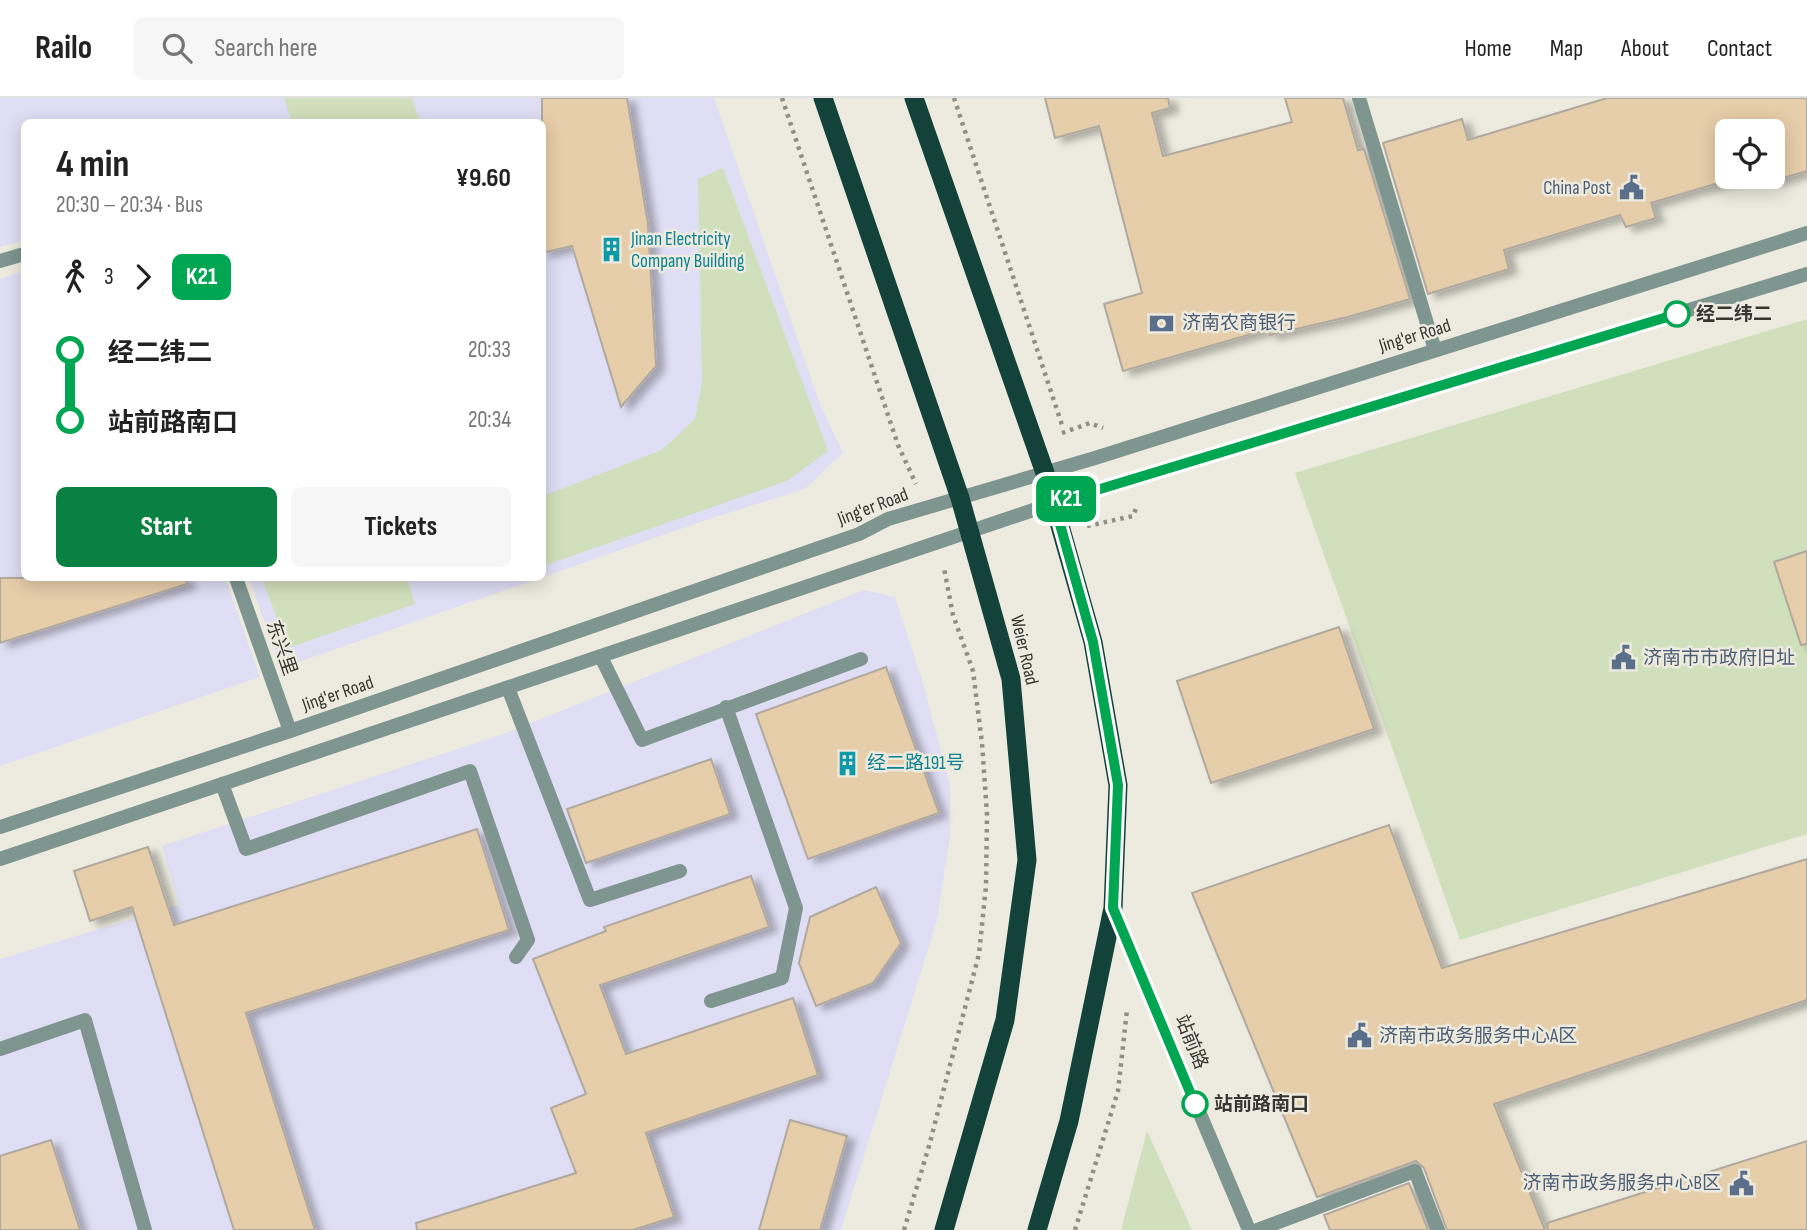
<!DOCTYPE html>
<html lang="en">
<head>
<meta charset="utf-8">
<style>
	:root { --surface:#fff; --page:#f6f6f6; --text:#222; --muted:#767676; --line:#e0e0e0; --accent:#0b8043 }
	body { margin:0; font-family:"Sofia Sans Condensed","Noto Sans SC",sans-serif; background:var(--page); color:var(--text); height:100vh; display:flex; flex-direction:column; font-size:26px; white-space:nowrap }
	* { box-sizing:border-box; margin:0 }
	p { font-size:23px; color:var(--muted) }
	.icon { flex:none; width:38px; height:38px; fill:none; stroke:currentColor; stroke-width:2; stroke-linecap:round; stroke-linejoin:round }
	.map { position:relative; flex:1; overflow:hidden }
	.side { position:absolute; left:21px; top:21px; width:525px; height:462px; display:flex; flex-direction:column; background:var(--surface); border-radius:10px; box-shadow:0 4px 18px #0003 }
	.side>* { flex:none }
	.badge { padding:0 14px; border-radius:10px; font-size:24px; line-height:46px }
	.fabs { position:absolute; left:1715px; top:21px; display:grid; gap:14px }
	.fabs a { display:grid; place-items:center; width:70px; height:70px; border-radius:10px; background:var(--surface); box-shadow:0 4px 18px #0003; font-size:35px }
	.map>.badge { position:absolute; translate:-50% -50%; box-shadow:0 0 0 4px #fff }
	.legs { display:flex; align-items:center; gap:10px; height:77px; padding:0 35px; font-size:23px }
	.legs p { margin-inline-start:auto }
	.headline { display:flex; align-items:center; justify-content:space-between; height:119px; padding:0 35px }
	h1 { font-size:38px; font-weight:700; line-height:52px }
	.primary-button { display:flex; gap:14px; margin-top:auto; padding:14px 35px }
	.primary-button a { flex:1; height:80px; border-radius:10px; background:var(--accent); color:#fff; font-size:28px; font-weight:700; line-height:80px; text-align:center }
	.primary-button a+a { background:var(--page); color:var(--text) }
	ul { padding:0 35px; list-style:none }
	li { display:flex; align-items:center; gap:24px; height:70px; font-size:26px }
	li i { display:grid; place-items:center; width:10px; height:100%; margin:0 9px; background:currentColor }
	li i::after { content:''; width:18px; height:18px; margin:-9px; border:5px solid; border-radius:50%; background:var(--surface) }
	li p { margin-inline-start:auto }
	li:first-child i { background:linear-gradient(#0000 50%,currentColor 0) }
	li:last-child i { background:linear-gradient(currentColor 50%,#0000 0) }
	header { display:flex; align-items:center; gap:42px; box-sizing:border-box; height:98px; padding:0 35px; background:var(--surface); border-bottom:2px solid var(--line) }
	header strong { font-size:33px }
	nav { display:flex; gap:38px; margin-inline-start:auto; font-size:24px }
	.search { width:490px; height:63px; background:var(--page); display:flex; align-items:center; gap:18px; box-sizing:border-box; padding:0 24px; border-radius:10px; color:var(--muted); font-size:26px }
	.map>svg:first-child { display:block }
	.commercial { fill:#e0def4 }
	.green { fill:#d1e0bc }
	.building { fill:#e7ceaa; stroke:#b0a99f; stroke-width:2; filter:url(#shadow) }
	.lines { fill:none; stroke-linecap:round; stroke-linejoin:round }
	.path { stroke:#908e86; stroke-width:4.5; stroke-dasharray:3.5 5; stroke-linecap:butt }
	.service { stroke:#7f9590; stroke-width:14 }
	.minor { stroke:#7f9590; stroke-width:14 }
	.tertiary { stroke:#7f9590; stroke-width:14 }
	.trunk { stroke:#13423a; stroke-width:19 }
	.line-1-casing { stroke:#fff; stroke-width:16 }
	.line-1 { stroke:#00a651; stroke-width:10 }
	.stop-1-dot { fill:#fff; stroke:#00a651; stroke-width:3.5 }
	.labels { text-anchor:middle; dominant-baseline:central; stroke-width:5; stroke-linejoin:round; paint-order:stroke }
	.service-label { font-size:19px; fill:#4e5e75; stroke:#edebdf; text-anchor:start }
	.culture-label { font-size:19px; fill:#0d838f; stroke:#edebdf; text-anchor:start }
	.stop-label { font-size:19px; font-weight:bold; fill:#373631; stroke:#edebdf; text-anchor:start }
	.street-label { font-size:19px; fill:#373631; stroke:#edebdf }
</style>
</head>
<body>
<header>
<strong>Railo</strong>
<div class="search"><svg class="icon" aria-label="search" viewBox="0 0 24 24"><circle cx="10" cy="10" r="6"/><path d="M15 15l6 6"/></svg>Search here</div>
<nav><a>Home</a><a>Map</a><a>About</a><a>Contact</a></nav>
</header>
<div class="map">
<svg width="1807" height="1132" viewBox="0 0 1807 1132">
	<defs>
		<filter id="shadow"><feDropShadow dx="8" dy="4.5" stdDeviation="3.5" flood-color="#0004"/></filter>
	</defs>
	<rect width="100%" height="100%" fill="#edebdf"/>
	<path class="commercial" d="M0 0H714L820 306 843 355 805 391 709 421 543 479 542 24H24V142L0 149Z
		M24 173V480H225L260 579 0 668V181Z
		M249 480H540L281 570Z
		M864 492 895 499 923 585 950 687V739L937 822 841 1132H0V861L179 807 162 748 506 635Z"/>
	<path class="green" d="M284 0H412L420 24H292Z
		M723 70 828 353 787 383 543 468V398L662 352 695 321 702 284 698 81Z
		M1807 221V736L1460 842 1295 375Z
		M262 480H407L415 506 288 550Z
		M1147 1033 1192 1132H1121Z"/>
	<path class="building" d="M542 0H627L648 126 656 268 621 309 572 148 542 155Z
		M1045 0H1168L1170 10 1152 15 1163 58 1292 24 1285 0H1343L1358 52 1364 51 1410 201 1348 219 1270 237 1269 231 1123 273 1104 206 1142 195 1099 28 1055 40Z
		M1607 0H1807V73L1773 83V33H1727V79H1739L1651 105 1656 120 1626 129 1620 117 1504 152 1509 171 1428 196 1383 45 1462 21 1468 42Z
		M1807 453V546L1801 547 1774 464Z
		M0 480H186L187 486 0 545Z
		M1339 529 1374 631 1211 685 1177 583Z
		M886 569 939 715 808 761 756 616Z
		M711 661 730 716 586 765 567 711Z
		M1389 727 1442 870 1807 761V902L1494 1006 1545 1132H1447L1424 1070 1416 1063 1317 1099 1192 795Z
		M477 731 509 832 246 915 315 1132H234L132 809 90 823 74 773 148 749 174 827Z
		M751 778 769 829 600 887 626 956 793 900 818 977 646 1035 674 1119 633 1132H417L416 1125 576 1075 551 1010 586 996 533 861 606 833 604 829Z
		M876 789 901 845 873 885 816 908 799 865 810 819Z
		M790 1022 847 1038 820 1132H759Z
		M51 1042 80 1132H0V1058Z
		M1807 1043V1132H1548L1547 1125Z
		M1409 1085 1428 1132H1330L1324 1117Z"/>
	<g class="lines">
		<path class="path" d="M782 0 898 347 916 386
			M954 0 1062 327
			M1062 335 1090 325 1103 330
			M1087 428 1133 418 1137 408
			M904 1132 929 1048 979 856 986 788 987 716 982 645 973 573 953 517 944 470
			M1075 1132 1118 993 1127 912"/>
		<path class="service" d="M1359 0 1435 252
			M222 686 246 751 470 673 528 842 516 859
			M0 951 85 922 145 1132
			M1257 1132 1415 1073 1438 1132"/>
		<path class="minor" d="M0 163 24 156
			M236 480 290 633
			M601 559 642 642 861 561
			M508 590 590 802 680 773
			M711 903 782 880 796 810 726 609"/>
		<path class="tertiary" d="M0 729 290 633 859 436 888 421 1095 360 1807 135
			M0 761 1054 405 1807 176
			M1113 810 1249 1132"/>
		<path class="trunk" d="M823 0 960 400 1011 581 1027 762 1005 922 944 1132
			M914 0 1045 375 1093 544 1118 687 1113 810 1069 1023 1037 1132"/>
	</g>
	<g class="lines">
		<defs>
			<path id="line-1" d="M1195 1006 1113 810 1118 687 1093 544 1054 405 1677 216"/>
		</defs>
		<use href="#line-1" class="line-1-casing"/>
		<use href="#line-1" class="line-1"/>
	</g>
	<defs>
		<symbol id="civic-bare" viewBox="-9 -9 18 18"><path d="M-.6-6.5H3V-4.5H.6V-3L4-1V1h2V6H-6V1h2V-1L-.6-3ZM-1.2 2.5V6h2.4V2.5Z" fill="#5c6f8a" stroke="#edebdf" stroke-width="2.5" paint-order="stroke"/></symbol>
		<symbol id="building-bare" viewBox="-9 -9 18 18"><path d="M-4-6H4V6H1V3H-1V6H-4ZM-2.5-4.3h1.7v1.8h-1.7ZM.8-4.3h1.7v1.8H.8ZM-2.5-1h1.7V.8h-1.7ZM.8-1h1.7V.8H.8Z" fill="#0f9aa8" stroke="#edebdf" stroke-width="2.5" paint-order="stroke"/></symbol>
		<symbol id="bank-bare" viewBox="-9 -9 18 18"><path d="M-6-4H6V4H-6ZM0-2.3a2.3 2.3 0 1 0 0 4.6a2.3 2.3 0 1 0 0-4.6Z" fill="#5c6f8a" stroke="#edebdf" stroke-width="2.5" paint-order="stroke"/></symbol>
	</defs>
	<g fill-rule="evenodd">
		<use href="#civic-bare" x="1614" y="72" width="35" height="35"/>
		<use href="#building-bare" x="594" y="134" width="35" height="35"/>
		<use href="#bank-bare" x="1144" y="208" width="35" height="35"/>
		<use href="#civic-bare" x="1606" y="542" width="35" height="35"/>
		<use href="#building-bare" x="830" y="648" width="35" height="35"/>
		<use href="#civic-bare" x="1342" y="920" width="35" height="35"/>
		<use href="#civic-bare" x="1724" y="1068" width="35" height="35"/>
	</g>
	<g class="stop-1-dot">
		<circle cx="1677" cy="216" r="12"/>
		<circle cx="1195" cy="1006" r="12"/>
	</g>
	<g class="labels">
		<g class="service-label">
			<text x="1611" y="90" text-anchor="end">China Post</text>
			<text x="1182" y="225">济南农商银行</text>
			<text x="1643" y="560">济南市市政府旧址</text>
			<text x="1379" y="938">济南市政务服务中心A区</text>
			<text x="1721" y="1085" text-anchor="end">济南市政务服务中心B区</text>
		</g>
		<g class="culture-label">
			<text x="631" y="141">Jinan Electricity<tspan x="631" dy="22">Company Building</tspan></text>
			<text x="867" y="665">经二路191号</text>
		</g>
		<g class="stop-label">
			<text x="1696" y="216">经二纬二</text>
			<text x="1214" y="1006">站前路南口</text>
		</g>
		<g class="street-label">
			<text transform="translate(1415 238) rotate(-17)">Jing'er Road</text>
			<text transform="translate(873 409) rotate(-21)">Jing'er Road</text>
			<text transform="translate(281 550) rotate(71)">东兴里</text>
			<text transform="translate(1024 552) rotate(77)">Weier Road</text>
			<text transform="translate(338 596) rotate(-19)">Jing'er Road</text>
			<text transform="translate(1191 944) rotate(68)">站前路</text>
		</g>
	</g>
</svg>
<div class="fabs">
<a><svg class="icon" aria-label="locate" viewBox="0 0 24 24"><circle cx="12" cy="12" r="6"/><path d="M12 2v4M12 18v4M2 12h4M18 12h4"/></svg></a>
</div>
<b class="badge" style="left:1066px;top:401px;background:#00a651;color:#fff">K21</b>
<section class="side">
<div class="headline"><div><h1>4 min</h1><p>20:30 – 20:34 · Bus</p></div><b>¥9.60</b></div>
<div class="legs"><svg class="icon" aria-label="walk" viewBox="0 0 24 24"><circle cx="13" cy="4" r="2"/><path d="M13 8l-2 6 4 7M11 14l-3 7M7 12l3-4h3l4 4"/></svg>3<svg class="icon" aria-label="forward" viewBox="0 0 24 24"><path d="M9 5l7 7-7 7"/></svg><b class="badge" style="background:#00a651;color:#fff">K21</b></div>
<ul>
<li><i style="color:#00a651"></i><b>经二纬二</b><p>20:33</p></li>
<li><i style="color:#00a651"></i><b>站前路南口</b><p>20:34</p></li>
</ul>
<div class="primary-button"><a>Start</a><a>Tickets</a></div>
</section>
</div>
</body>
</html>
